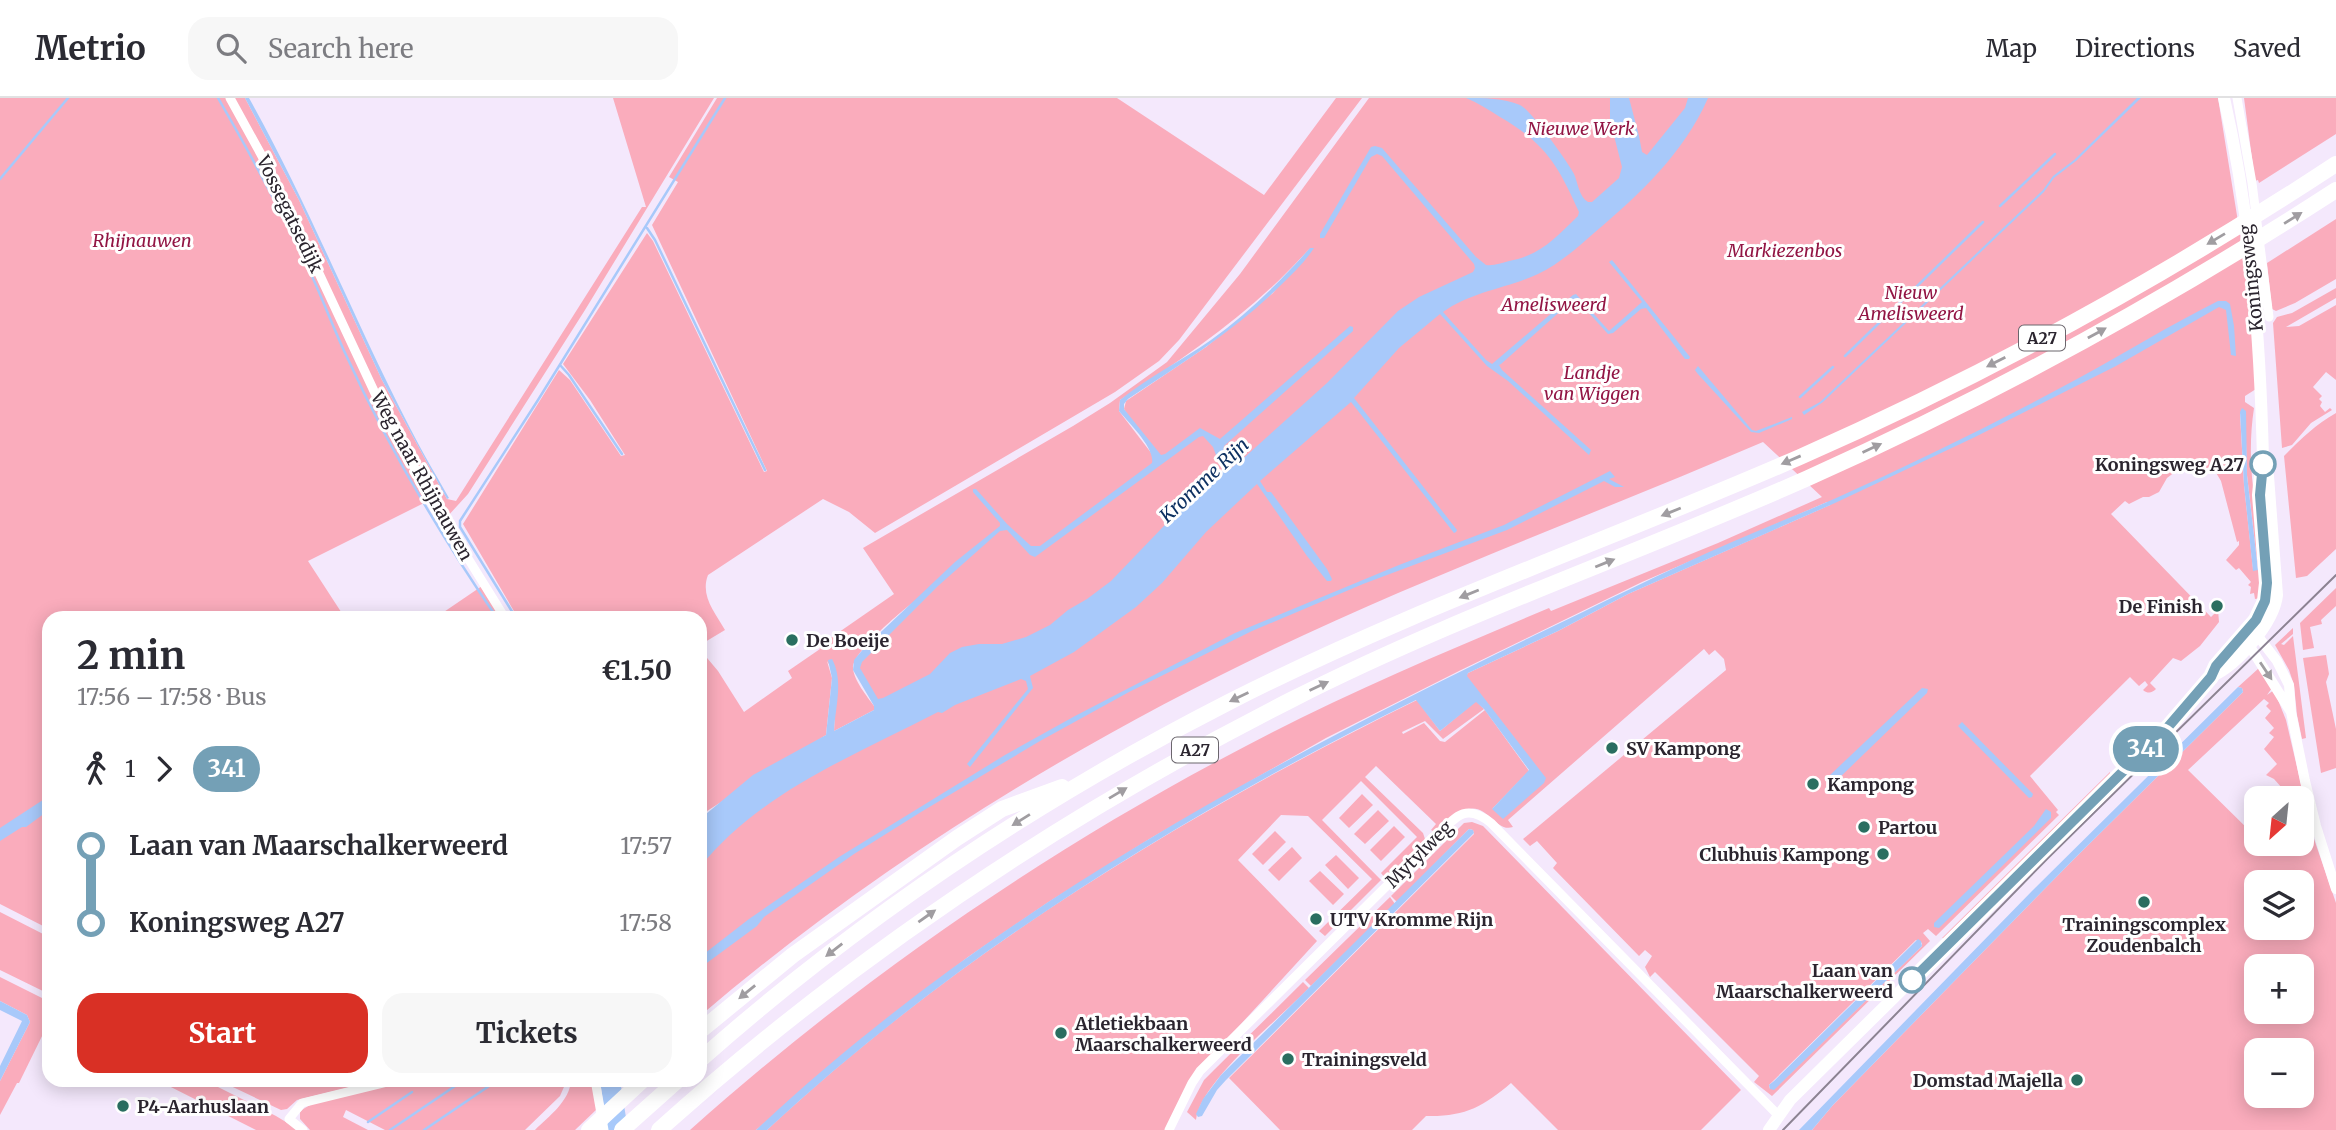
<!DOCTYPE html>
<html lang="en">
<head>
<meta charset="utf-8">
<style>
	:root { --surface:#fff; --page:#f7f7f7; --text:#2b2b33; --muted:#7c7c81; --line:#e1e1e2; --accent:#d93025 }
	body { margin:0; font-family:Merriweather,serif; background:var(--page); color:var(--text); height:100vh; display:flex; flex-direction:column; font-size:26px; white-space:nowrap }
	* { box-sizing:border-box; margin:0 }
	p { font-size:23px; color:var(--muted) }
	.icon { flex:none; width:38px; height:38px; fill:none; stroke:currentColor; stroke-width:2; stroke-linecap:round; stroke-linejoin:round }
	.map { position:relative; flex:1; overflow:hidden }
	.panel { position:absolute; left:42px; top:513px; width:665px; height:476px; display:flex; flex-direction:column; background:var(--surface); border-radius:21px; box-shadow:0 4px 18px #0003 }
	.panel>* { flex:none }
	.badge { padding:0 14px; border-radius:23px; font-size:24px; line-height:46px }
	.needle { width:46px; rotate:207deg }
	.fabs { position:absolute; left:2244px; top:688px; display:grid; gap:14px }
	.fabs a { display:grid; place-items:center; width:70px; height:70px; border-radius:14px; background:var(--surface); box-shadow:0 4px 18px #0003; font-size:35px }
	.map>.badge { position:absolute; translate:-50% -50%; box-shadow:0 0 0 4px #fff }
	.legs { display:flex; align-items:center; gap:10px; height:77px; padding:0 35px; font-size:23px }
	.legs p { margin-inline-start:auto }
	.summary { display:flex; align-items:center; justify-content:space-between; height:119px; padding:0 35px }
	h1 { font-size:38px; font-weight:700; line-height:52px }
	.cta { display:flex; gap:14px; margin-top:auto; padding:14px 35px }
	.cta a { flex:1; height:80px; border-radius:21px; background:var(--accent); color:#fff; font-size:28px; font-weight:700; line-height:80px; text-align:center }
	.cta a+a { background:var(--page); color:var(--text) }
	ul { padding:0 35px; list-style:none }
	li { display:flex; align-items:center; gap:24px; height:77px; font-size:26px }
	li i { display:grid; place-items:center; width:10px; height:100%; margin:0 9px; background:currentColor }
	li i::after { content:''; width:18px; height:18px; margin:-9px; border:5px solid; border-radius:50%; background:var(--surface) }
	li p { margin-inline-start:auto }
	li:first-child i { background:linear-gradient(#0000 50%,currentColor 0) }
	li:last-child i { background:linear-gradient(currentColor 50%,#0000 0) }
	header { display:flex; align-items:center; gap:42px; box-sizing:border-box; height:98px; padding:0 35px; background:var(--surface); border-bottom:2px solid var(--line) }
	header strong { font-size:33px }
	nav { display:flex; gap:38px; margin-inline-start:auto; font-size:24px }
	.search { width:490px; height:63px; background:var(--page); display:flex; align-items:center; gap:18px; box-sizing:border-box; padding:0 24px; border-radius:21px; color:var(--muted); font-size:26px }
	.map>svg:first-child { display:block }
	.green { fill:#faacbc; fill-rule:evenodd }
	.water { fill:#a8c9fa }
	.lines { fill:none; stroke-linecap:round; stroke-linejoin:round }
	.stream { stroke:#a8c9fa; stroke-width:2.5 }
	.minor { stroke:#fff; stroke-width:9 }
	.tertiary { stroke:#fff; stroke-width:10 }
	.secondary { stroke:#fff; stroke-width:12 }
	.motorway { stroke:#fff; stroke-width:16 }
	.tram { stroke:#8c8392; stroke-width:2 }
	.oneway { fill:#a09da1 }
	.line-1-casing { stroke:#fff; stroke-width:16 }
	.line-1 { stroke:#74a0b6; stroke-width:10 }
	.stop-1-dot { fill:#fff; stroke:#74a0b6; stroke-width:3.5 }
	.poi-dot { fill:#2a6e60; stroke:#fff; stroke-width:2.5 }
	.labels { text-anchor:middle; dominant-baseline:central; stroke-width:6; stroke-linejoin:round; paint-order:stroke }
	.shield { fill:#fff; stroke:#6b666d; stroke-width:2 }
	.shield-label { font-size:16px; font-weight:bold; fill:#2b252f }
	.park-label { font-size:18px; font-style:italic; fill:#921544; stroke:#fff }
	.street-label { font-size:18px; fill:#2b252f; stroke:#fff }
	.stop-label { font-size:18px; font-weight:bold; fill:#2b252f; stroke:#fff; text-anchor:end }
	.poi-label { font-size:18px; font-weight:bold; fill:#2b252f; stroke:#fff; text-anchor:start }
	.water-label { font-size:19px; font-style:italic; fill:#0e3162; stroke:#fff }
</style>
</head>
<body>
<header>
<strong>Metrio</strong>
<div class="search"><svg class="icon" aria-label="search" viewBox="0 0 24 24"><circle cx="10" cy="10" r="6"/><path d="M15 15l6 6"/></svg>Search here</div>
<nav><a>Map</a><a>Directions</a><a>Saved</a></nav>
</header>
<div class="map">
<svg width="2336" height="1032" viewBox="0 0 2336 1032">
	<rect width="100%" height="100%" fill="#f4e8fc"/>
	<path class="green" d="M0 0H229L269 74 398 349 428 403 308 463 345 520H49V831L0 806Z
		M234 0H245L299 102 382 282 447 401 456 403 642 109H646L613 0H714L585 212 468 396 447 419 411 361 332 200 275 73Z
		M717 0H1117L1264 97 1336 0H1362L1179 242 1159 263 1115 294 875 435 849 414 823 401 708 477C700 498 715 514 725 532L700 547V520H518L463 426 559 272 570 282 621 358 625 357 590 302 563 266 647 135 653 143 764 374 767 373 652 127 678 84 669 79Z
		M1369 0H2218L2250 198 2256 291 2245 298V304L2254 310C2250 336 2250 362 2253 389H2255L2263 487 2260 500 2255 501 2254 495 2250 496 2251 489 2248 487 2251 484 2239 470 2236 472 2226 462 2239 447V443L2237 444 2221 383 2215 373 2188 364 2167 380 2159 394 2149 399H2143L2129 406 2125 403 2111 416 2211 519 2218 512 2219 524 2200 548 2181 563 2173 560 2150 585 2156 591C2152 595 2148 596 2143 592L2148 587 2145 583 2139 588 2130 579 2030 678 2058 712 2056 714 2059 717 1936 838 1928 831 1923 835 1930 843 1772 998 1754 984 1759 978 1655 874 1650 879 1645 869 1652 858 1645 852 1639 858 1553 770 1557 765 1537 743 1530 748 1523 741 1726 572 1724 561 1715 552 1709 557 1704 551 1508 722 1513 729C1496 735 1488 706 1468 711 1460 713 1443 728 1435 734L1431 732 1436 726 1376 668 1365 679 1423 735 1426 744 1391 780H1385L1381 775 1417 739 1361 683 1322 722 1381 782 1325 838 1319 833 1372 781 1308 718 1281 717 1238 762 1317 843 1208 962 1167 1032H767C958 854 1183 717 1417 602L1440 633 1476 603 1484 611 1443 641 1425 623 1402 634 1403 636 1424 625 1440 643 1445 644 1485 612 1529 673 1492 711 1545 680 1466 578 1468 575 1558 533 1628 496 1830 407 1827 404 1642 484 1459 573 1326 640 1151 740 1047 805 968 859 888 920 756 1032H690C858 882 1046 752 1246 648 1344 596 1447 553 1549 510L1551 513 1718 445 1822 399 1763 344C1600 414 1434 475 1274 551 1070 648 872 771 700 918V755L750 702 886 625 856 567 919 500C906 509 852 554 853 570 854 583 867 598 874 608V612L834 633 837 579 827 563 832 580 826 637 707 713 700 721V556L702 554 718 573 744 614 792 580 788 573 820 551 819 548 894 496 863 450 1073 328 1110 305 1167 264 1240 176ZM1310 150 1273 195 1206 249 1126 303 1124 311 1153 356H1152L1119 313 1120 302C1190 256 1254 213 1310 150ZM2245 312 2247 377 2258 472 2253 471 2244 387 2240 316ZM1916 842 1922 845V848L1774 991H1770L1769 987Z
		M2244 0H2336V36L2259 85 2258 82 2255 83Z
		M2336 121V181L2295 205 2276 213 2272 211 2267 165Z
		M2336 190V200L2286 229 2299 228 2336 207V282L2326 274 2313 289 2322 298 2319 301 2322 304 2320 308 2325 314 2330 310 2332 312 2311 325 2292 347 2282 350 2273 225 2277 219 2292 215Z
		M2336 315V451L2307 478 2296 480 2284 358C2300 342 2316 326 2336 315Z
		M482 488 503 520H435Z
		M2336 490V508L2321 522 2322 526 2310 529 2314 550 2303 552 2300 525Z
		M2293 530V536L2281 546 2284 547 2293 538 2306 640 2302 641 2297 617 2294 587 2289 572 2275 547Z
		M2326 557 2329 576 2326 584 2336 631V670L2321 675 2303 560Z
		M2259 570 2272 590 2267 597 2274 592 2286 622 2307 712 2308 723 2301 728V700H2274L2282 690 2274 681 2266 677 2277 666 2264 651 2274 639 2269 635 2274 630 2265 620 2271 613 2266 608 2269 605 2264 601 2188 672 2255 738 2247 746 2252 751 2258 746H2271L2280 754 2287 756 2293 752 2287 746H2301V737L2307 736 2313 738 2336 805V1032H1812L1833 1007 2073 762 2243 594 2242 590 2238 589ZM2256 784H2301V830H2256ZM2256 868H2301V914H2256ZM2256 952H2301V998H2256Z
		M2110 674V680L1947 841 1942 840Z
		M1362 696 1373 707 1349 730 1339 720Z
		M1378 712 1389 723 1365 746 1354 736Z
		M1472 724 1483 728 1741 992 1701 1032H1558L1511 985C1483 1009 1464 1019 1426 1018L1412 1032H1280L1229 980 1474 736 1473 732 1469 731 1397 804 1391 798 1464 725Z
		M1394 728 1405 739 1381 763 1370 752Z
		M1275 733 1286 744 1263 767 1252 756Z
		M1292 749 1302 760 1279 783 1268 772Z
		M1336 757 1359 780 1348 791 1325 767Z
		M1320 773 1344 796 1333 807 1309 783Z
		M1390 799 1395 806 1311 888 1305 882Z
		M0 814 49 839V896L0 872Z
		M0 879 44 901 45 932 19 985H17L0 1017V983L30 924 27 917 0 903Z
		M1303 884 1309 890C1280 920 1200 984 1196 1022L1187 1014 1204 982 1214 972Z
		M157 982H204L276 1018 299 1032H256Z
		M218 982H380L297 1002 287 1011 281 1012Z
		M408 982H567L560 998 525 1032H385L346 1012 343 1019 368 1032H310L300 1021V1014C315 998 384 987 408 982Z
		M571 982H593L597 1011 575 1032H535C549 1018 570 1003 571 982Z"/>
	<path class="water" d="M245 0H249C309 107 354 222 410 330 422 354 436 377 449 400L447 401 382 282 299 102Z
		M1466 0C1485 0 1503 0 1520 7 1530 11 1568 64 1574 76 1578 85 1579 99 1588 104H1592L1619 80 1622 69 1610 22V0H1629L1639 38 1642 54 1647 57 1685 10 1688 0H1708C1684 55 1640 96 1594 135 1577 150 1559 166 1538 176 1508 190 1470 194 1443 214L1486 262 1492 266 1573 197 1576 196 1609 233 1642 204 1609 164 1612 162 1690 259 1689 261H1685L1646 210 1641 211 1613 235 1608 236 1578 203 1573 202 1501 266 1499 267 1502 272 1591 352 1589 357 1508 283 1487 268 1440 216 1399 250 1354 300 1457 432 1456 434 1454 435 1351 304 1260 383 1267 394H1271L1327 471 1332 481 1331 483H1327L1307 458 1257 386 1206 434 1162 485 1136 509 1074 554 1030 578 1033 590 970 669 967 666 1028 591 1026 583 1021 581 955 607 942 615 938 614C854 658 761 693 700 769V721L753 677 826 637 832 580 828 562 832 561C844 583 835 610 834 633L874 612V608L853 572 854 562 865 549 955 464 1000 428V425L973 394V391H976L1007 426 1031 448H1040L1152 365C1155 350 1129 325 1119 313L1120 302C1148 279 1181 263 1211 242 1248 215 1280 184 1310 150H1314C1305 164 1293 175 1281 187 1236 232 1181 266 1128 301L1124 306V311L1161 357 1165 356 1200 330 1220 341 1350 228 1353 229V233L1224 348 1222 365H1219L1213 349 1203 338 1199 339 1035 459 1030 457 1007 432 1000 433 938 488 862 564 860 570 878 601 883 600 930 576 950 555 962 549 979 546H1002L1026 539 1050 527 1068 512 1087 501 1111 483 1186 405 1222 373 1231 370 1246 358 1327 285 1398 213 1419 199 1473 174 1475 170 1474 166 1382 58 1377 56 1371 59 1324 140H1320V136L1371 49 1375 48 1382 50 1476 159 1486 167C1494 168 1501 165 1509 163 1541 157 1555 140 1578 118L1579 114C1558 67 1545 45 1500 19 1489 12 1478 5 1466 0Z
		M2137 0H2141L2076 63 2054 80 2044 94 1823 304 1804 317 1802 314 1820 304 2043 92 2053 78 2074 62Z
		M2218 203H2226L2230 206 2234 228 2236 258 2231 257 2226 212 2219 209 2116 268 1975 339 1835 405 1628 496 1558 533 1468 575 1467 578 1546 680 1544 685 1503 721 1492 711 1529 672 1484 611 1476 604 1440 633 1416 602C1183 716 958 855 767 1032H756C983 819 1255 672 1533 538 1600 506 1665 473 1732 444 1766 429 1800 416 1834 401 1916 364 1998 324 2077 281 2125 255 2170 227 2218 203Z
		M1698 268 1752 332 1756 333 1792 319V321L1759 335 1751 334 1697 275 1695 272Z
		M2242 310 2246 313 2247 377 2258 472 2253 473 2244 387 2240 314Z
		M1610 373 1615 379 1609 381 1624 389H1615L1604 383 1507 432 1363 486 1252 533 1129 594 1040 643 921 714 854 756 764 819 757 828 700 870V859L749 821 839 759 1005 657 1075 618 1235 535 1399 467 1504 427Z
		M2238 589 2242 590 2243 594 2073 762 1833 1007 1812 1032H1799L2032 793Z
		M1922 590 1928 591 1927 595 1835 684 1829 678Z
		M1962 624 2033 696 2032 699 2029 700 1958 628Z
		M49 698V712L26 729H22L0 743V730Z
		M2046 711 2051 714V720L1939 830 1934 829V825L2034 728Z
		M1469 731 1473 732 1474 735 1226 982 1217 992 1202 1018 1198 1019 1196 1016 1203 1001 1221 977Z
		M1918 841 1921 843 1922 848 1774 992 1770 991 1769 987 1774 983Z
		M0 903 27 917 30 924 0 983V968L22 923 0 912Z
		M600 982H620L628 1032H607Z"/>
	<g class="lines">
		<path class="stream" d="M218 0C248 52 277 105 303 159 319 191 331 225 346 257 387 347 441 438 497 520
			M0 81 68 0
			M2000 108 2055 56
			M647 130 655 142 765 372
			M1845 258 1983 124
			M560 267 569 277 622 356
			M1800 299 1833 269
			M516 520 460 429V423L538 302 725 0
			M368 1024 412 994
			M390 1032 464 982
			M424 1032 498 982"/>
		<path class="minor" d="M230 0 263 60 309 154 388 323 446 425 505 520
			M2237 0 2252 85 2269 219
			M595 982 604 1032
			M303 1032 289 1021 302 1005 396 982
			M1169 1032 1192 985 1200 973 1434 741C1454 721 1464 703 1491 725L1778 1017"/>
		<path class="tertiary" d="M2291 614 2249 547 2245 536 2257 537 2277 563 2289 587 2291 614 2305 683 2316 728 2336 791"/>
		<path class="secondary" d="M2212 578C2237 567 2274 525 2277 497L2268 378 2263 361C2260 240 2251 118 2224 0
			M1769 1032 1790 1002 2168 629C2182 614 2198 597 2210 580 2213 575 2215 570 2218 566 2239 540 2266 521 2267 485 2268 443 2255 402 2263 361"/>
		<path class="motorway" d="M700 933 793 857 957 740 1002 711 1062 689
			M700 962C859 821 1039 701 1229 604 1414 510 1610 442 1800 359 1986 277 2166 178 2336 66
			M589 1032 643 982
			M622 1032 678 982
			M659 1032C850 860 1062 718 1291 602 1458 517 1637 456 1808 380 1991 298 2168 201 2336 92"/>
		<path class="tram" d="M1783 1032 2048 760 2336 477"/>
	</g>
	<defs><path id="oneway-solid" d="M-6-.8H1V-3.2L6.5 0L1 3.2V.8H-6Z" transform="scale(1.75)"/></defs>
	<g class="oneway">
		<use href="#oneway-solid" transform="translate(2293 120) rotate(-32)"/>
		<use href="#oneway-solid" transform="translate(2216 141) rotate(149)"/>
		<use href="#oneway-solid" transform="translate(2097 235) rotate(-29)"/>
		<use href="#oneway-solid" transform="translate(1996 264) rotate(153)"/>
		<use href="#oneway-solid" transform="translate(1872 350) rotate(-25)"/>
		<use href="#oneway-solid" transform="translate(1791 362) rotate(157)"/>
		<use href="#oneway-solid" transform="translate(1671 414) rotate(158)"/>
		<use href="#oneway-solid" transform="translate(1605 465) rotate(-22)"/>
		<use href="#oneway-solid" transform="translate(1469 496) rotate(158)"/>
		<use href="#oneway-solid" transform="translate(2266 573) rotate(56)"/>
		<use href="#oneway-solid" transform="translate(1319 588) rotate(-25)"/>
		<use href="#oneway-solid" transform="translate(1239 599) rotate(154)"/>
		<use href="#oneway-solid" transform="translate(1118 695) rotate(-31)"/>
		<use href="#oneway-solid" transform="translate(1021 722) rotate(148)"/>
		<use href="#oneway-solid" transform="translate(927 818) rotate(-35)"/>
		<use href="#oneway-solid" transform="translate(834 852) rotate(142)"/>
		<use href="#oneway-solid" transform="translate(747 894) rotate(141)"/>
	</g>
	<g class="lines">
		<defs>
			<path id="line-1" d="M1912 882 2168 629 2211 579 2216 568 2256 522 2265 503 2267 485 2260 397 2263 366"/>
		</defs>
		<use href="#line-1" class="line-1-casing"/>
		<use href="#line-1" class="line-1"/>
	</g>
	<g class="stop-1-dot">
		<circle cx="2263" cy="366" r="12"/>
		<circle cx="1912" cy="882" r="12"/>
	</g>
	<g class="poi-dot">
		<circle cx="2217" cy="508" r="7"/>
		<circle cx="792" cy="542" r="7"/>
		<circle cx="1612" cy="650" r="7"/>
		<circle cx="1813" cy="686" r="7"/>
		<circle cx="1864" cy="729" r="7"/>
		<circle cx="1883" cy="756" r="7"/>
		<circle cx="2144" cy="804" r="7"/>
		<circle cx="1316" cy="821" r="7"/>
		<circle cx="1061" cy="935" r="7"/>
		<circle cx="1288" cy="961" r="7"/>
		<circle cx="2077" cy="982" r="7"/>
		<circle cx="123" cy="1008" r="7"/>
	</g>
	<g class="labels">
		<g class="shield">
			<rect x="2019" y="227.5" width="46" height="25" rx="5"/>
			<rect x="1172" y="639.5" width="46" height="25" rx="5"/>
		</g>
		<g class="shield-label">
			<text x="2042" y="240">A27</text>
			<text x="1195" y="652">A27</text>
		</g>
		<g class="park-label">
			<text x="1581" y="30">Nieuwe Werk</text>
			<text x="142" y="142">Rhijnauwen</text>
			<text x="1785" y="152">Markiezenbos</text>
			<text x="1911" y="194">Nieuw<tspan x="1911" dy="21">Amelisweerd</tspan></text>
			<text x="1554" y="206">Amelisweerd</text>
			<text x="1592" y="274">Landje<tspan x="1592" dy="21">van Wiggen</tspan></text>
		</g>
		<g class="street-label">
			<text transform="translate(290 116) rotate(64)">Vossegatsedijk</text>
			<text transform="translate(2251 180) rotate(-96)">Koningsweg</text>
			<text transform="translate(422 378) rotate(61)">Weg naar Rhijnauwen</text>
			<text transform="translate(1419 756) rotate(-45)">Mytylweg</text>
		</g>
		<g class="stop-label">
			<text x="2244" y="366">Koningsweg A27</text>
			<text x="1893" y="872">Laan van<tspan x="1893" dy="21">Maarschalkerweerd</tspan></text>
		</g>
		<g class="poi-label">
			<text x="2203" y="508" text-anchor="end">De Finish</text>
			<text x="806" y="542">De Boeije</text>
			<text x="1626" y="650">SV Kampong</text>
			<text x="1827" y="686">Kampong</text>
			<text x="1878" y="729">Partou</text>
			<text x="1869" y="756" text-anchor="end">Clubhuis Kampong</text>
			<text x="1330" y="821">UTV Kromme Rijn</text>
			<text x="2144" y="826" text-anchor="middle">Trainingscomplex<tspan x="2144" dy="21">Zoudenbalch</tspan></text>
			<text x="1075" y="925">Atletiekbaan<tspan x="1075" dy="21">Maarschalkerweerd</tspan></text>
			<text x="1302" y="961">Trainingsveld</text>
			<text x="2063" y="982" text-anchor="end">Domstad Majella</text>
			<text x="137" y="1008">P4-Aarhuslaan</text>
		</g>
		<g class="water-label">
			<text transform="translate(1204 382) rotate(-43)">Kromme Rijn</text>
		</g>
	</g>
</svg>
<div class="fabs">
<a><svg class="needle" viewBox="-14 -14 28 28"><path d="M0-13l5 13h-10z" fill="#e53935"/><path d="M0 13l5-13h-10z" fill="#7c7c81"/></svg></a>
<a><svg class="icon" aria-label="layers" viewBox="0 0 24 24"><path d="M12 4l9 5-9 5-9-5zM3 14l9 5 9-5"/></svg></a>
<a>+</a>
<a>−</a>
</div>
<b class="badge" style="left:2146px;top:651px;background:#74a0b6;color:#fff">341</b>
<section class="panel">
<div class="summary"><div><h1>2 min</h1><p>17:56 – 17:58 · Bus</p></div><b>€1.50</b></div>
<div class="legs"><svg class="icon" aria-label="walk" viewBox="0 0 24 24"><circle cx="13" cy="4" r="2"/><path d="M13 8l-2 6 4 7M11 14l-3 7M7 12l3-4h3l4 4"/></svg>1<svg class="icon" aria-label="forward" viewBox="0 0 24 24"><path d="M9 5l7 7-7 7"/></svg><b class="badge" style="background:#74a0b6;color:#fff">341</b></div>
<ul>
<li><i style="color:#74a0b6"></i><b>Laan van Maarschalkerweerd</b><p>17:57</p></li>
<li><i style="color:#74a0b6"></i><b>Koningsweg A27</b><p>17:58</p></li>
</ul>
<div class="cta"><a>Start</a><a>Tickets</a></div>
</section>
</div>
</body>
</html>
